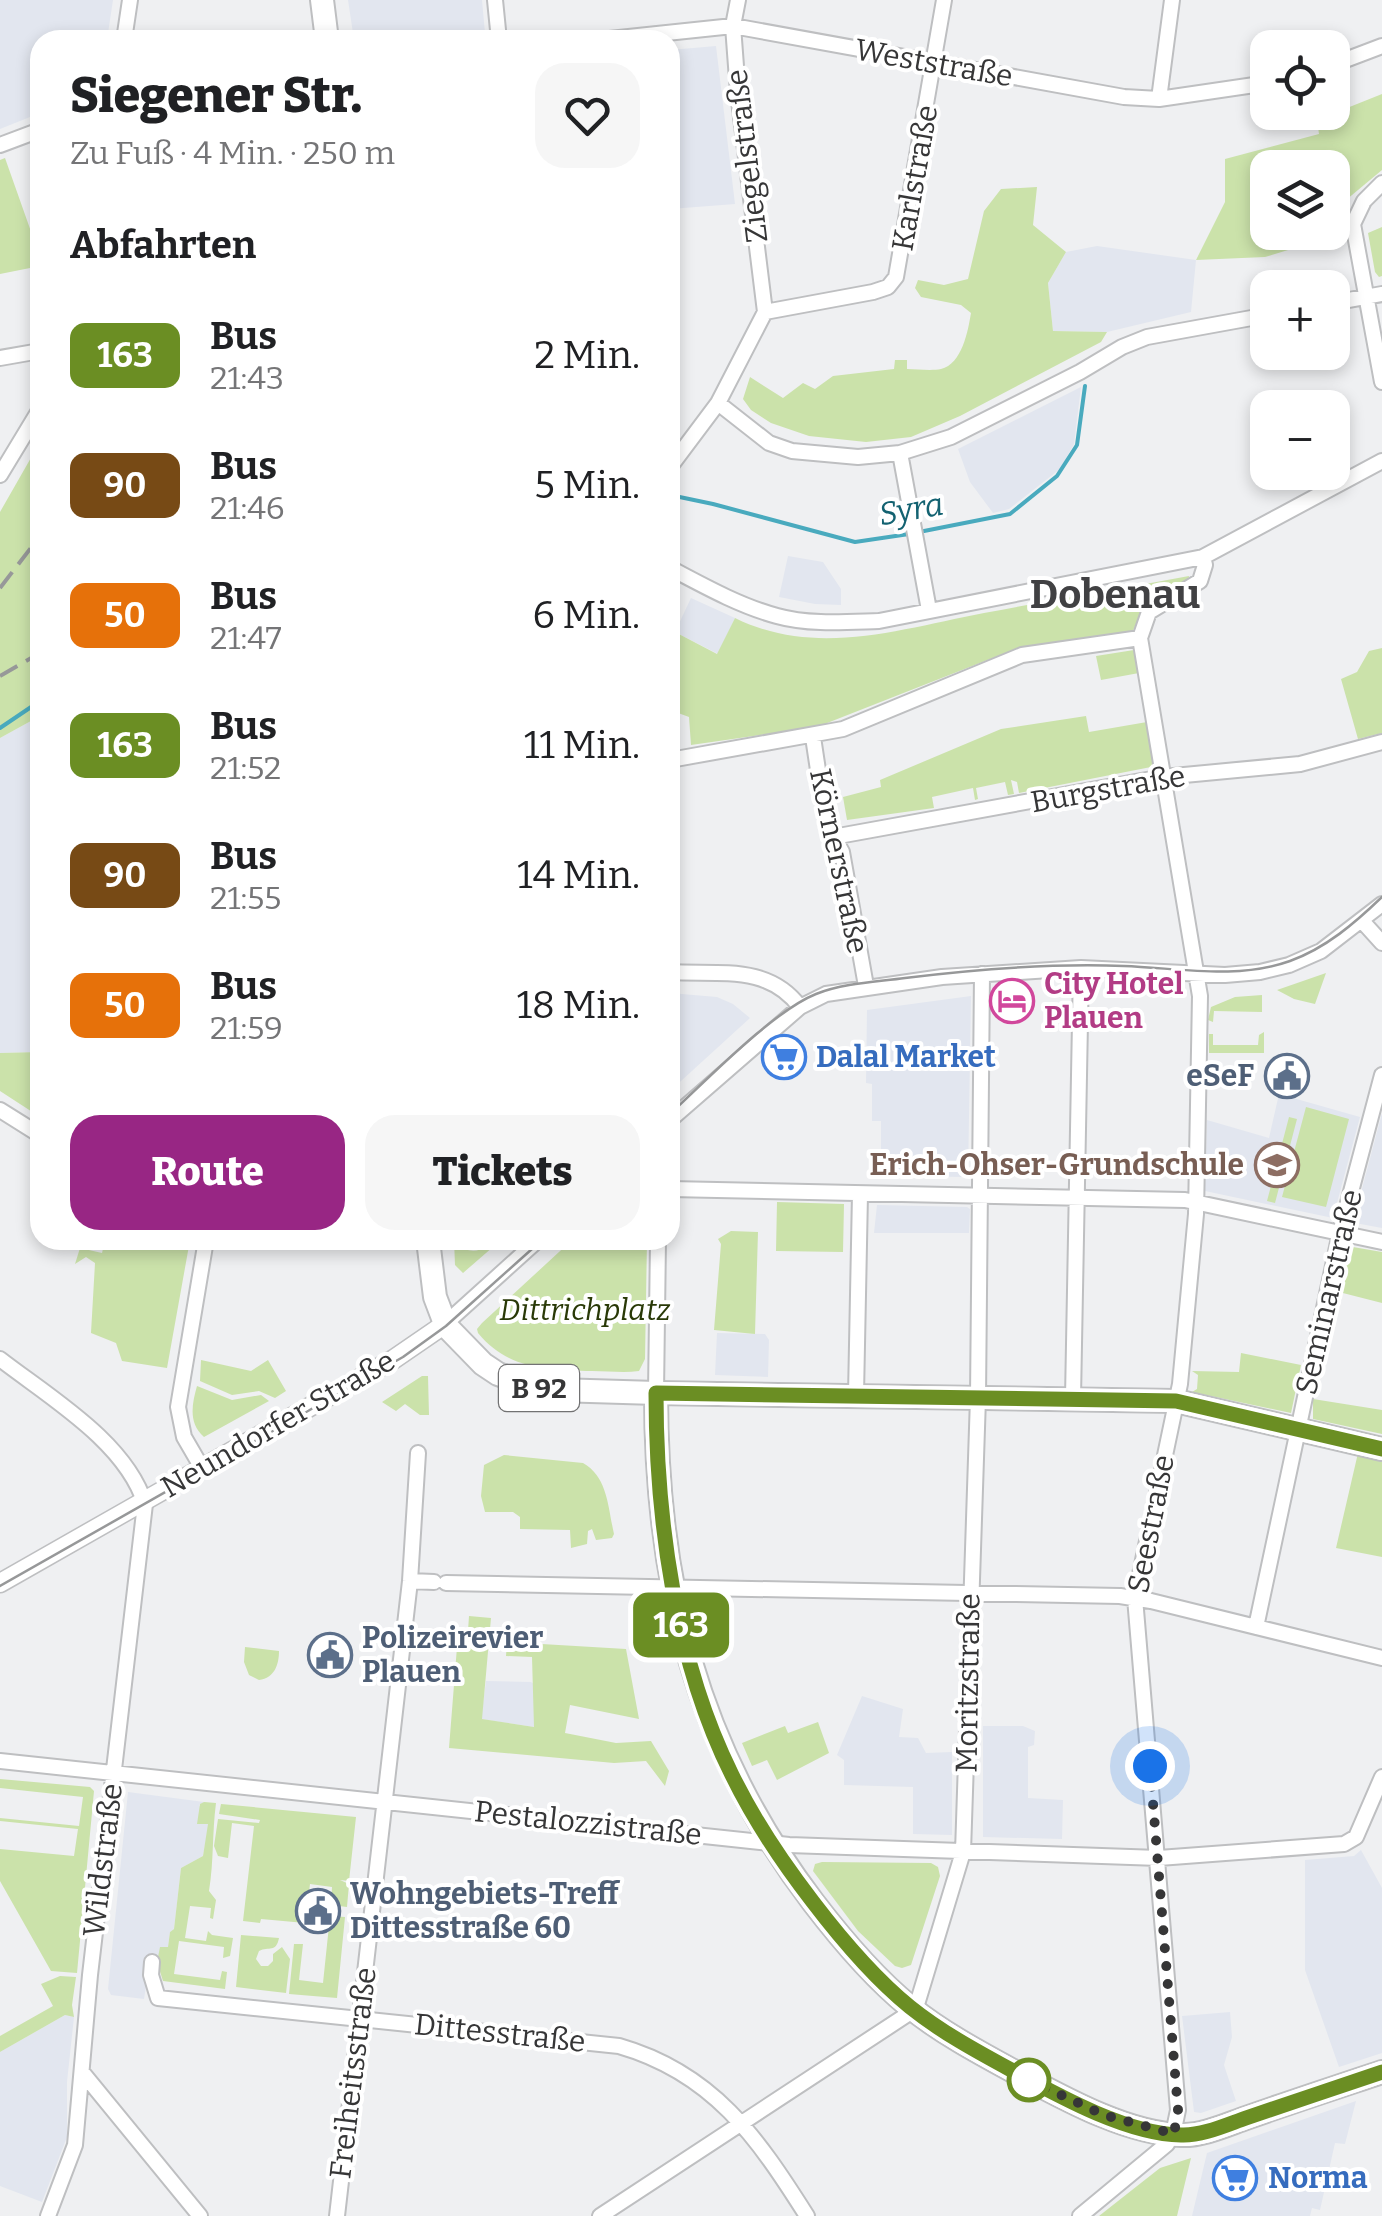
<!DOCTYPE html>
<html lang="de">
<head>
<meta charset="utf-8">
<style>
	:root { --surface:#fff; --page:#f6f6f6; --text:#202124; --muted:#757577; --accent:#982684 }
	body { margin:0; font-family:Bitter,serif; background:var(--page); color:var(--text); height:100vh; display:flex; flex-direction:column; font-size:38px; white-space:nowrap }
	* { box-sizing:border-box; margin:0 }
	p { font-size:32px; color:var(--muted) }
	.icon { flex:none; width:55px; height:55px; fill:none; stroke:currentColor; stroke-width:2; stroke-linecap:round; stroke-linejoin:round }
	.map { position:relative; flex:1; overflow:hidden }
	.drawer { position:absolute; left:30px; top:30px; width:650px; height:1220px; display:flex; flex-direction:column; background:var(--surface); border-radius:30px; box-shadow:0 5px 15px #0003 }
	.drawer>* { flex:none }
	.badge { padding:0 20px; border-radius:15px; font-size:35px; line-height:65px }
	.controls { position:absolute; left:1250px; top:30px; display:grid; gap:20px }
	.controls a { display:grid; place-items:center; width:100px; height:100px; border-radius:20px; background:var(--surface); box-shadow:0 5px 15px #0003; font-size:50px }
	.you { position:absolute; width:50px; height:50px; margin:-25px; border:8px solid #fff; border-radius:50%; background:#1a73e8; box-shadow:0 0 0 15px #1a73e833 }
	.map>.badge { position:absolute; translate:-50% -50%; box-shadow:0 0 0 5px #fff }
	h2 { padding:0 40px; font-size:38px; line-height:90px }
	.round { display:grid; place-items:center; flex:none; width:105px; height:105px; border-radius:30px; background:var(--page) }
	.summary { display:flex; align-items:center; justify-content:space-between; height:170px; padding:0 40px }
	h1 { font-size:48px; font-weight:800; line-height:75px }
	.cta { display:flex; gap:20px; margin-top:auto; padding:20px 40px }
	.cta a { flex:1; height:115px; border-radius:30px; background:var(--accent); color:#fff; font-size:40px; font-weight:800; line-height:115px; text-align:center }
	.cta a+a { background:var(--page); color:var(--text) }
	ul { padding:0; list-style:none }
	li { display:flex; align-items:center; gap:30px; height:130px; padding:0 40px }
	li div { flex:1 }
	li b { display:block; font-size:38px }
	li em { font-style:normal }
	li .badge { min-width:110px; font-weight:700; text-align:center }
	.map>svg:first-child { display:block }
	.built { fill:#e2e6ef }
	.green { fill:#cbe2aa }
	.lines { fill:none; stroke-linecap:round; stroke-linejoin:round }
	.stream { stroke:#49aabe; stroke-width:4 }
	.minor-casing { stroke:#bebfc1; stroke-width:18 }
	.tertiary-casing { stroke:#bebfc1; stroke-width:21 }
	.primary-casing { stroke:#bebfc1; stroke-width:26 }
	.minor { stroke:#fff; stroke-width:14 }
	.tertiary { stroke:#fff; stroke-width:18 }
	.primary { stroke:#fff; stroke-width:22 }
	.tram { stroke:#979899; stroke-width:2.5 }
	.rail { stroke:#979899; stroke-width:4; stroke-dasharray:20 10; stroke-linecap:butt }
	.line-casing { stroke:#fff; stroke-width:22 }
	.line { stroke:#6b8e23; stroke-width:15 }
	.walk { stroke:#363637; stroke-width:10; stroke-dasharray:0 18 }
	.stop-dot { fill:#fff; stroke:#6b8e23; stroke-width:5 }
	.labels { text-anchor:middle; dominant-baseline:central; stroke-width:8; stroke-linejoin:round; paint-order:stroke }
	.shield { fill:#fff; stroke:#727273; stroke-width:2.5 }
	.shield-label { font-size:28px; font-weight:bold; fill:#363637 }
	.street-label { font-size:30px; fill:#363637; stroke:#fff }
	.hotel-label { font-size:30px; font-weight:bold; fill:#b23c85; stroke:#fff; text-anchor:start }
	.shop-label { font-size:30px; font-weight:bold; fill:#366cbe; stroke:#fff; text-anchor:start }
	.service-label { font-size:30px; font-weight:bold; fill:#4e5e75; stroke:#fff; text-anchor:start }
	.education-label { font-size:30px; font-weight:bold; fill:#785e54; stroke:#fff; text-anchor:end }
	.park-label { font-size:30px; font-style:italic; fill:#293907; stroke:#fff }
	.water-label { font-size:32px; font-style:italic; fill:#136271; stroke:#fff }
	.district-label { font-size:40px; font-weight:bold; fill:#414143; stroke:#fff }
</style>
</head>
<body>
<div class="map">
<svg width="1382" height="2216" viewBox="0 0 1382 2216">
	<rect width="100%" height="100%" fill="#eff0f2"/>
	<path class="built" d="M0 0H113L107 40H40V113L0 129Z
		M348 0H482L485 33 483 36 443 40H354Z
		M716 46 735 204 670 209V50Z
		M1097 246 1196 260 1191 312 1107 332 1053 331 1048 283 1066 252Z
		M1081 387 1074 444 1060 469 1009 509 993 513 970 482 958 449Z
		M788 556 823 562 841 589V605L815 604 779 597Z
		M691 598 735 618 718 654 675 632Z
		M40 716V1052L0 1053V738Z
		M670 993 717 997 733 1004 750 1018 670 1091Z
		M971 996 968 1177 881 1176V1121H872V1084L866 1083 867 1010Z
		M1279 1094 1360 1117 1333 1218 1205 1191 1207 1120 1269 1138Z
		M1382 1113V1228L1355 1223 1354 1219Z
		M877 1205 967 1207 970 1209 969 1233H874Z
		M717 1333 765 1334 769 1340 768 1377 715 1375Z
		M486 1681 531 1682 535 1685 534 1727 481 1719Z
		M862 1696 903 1709 899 1737 918 1738 926 1753 952 1752V1835L913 1834V1787L844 1785V1760L837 1755Z
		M983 1726H1023L1035 1731 1034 1745 1028 1747V1798L1063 1800 1062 1839 983 1837Z
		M128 1792 204 1802 199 1805 209 1822 203 1856 181 1868 174 1929 170 1932 168 1947 157 1962H150L144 1999 111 1995 108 1989Z
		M1361 1850 1382 1888V2053L1339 2067 1305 1970V1860L1354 1856Z
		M1230 2012 1232 2037 1224 2065 1236 2101 1201 2113 1194 2112 1182 2016Z
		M65 2015 74 2017 67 2082V2137L42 2202 0 2186V2052Z
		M1356 2101 1345 2144 1335 2143 1320 2210 1312 2208 1310 2216H1192L1207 2153Z"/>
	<path class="green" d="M1382 94V170L1340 205 1333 225 1332 168H1268V232L1330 233 1331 237 1265 257 1196 260 1225 202V159L1319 134 1317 120Z
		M5 158 40 257V266L0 274V160Z
		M1037 187 1033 225 1066 252 1048 283 1053 331 1107 332 1101 342 960 416 911 437 866 442 809 436 771 423 751 410 743 399 750 377 783 398 803 383 815 389 833 376 894 369 895 360H907V369C917 369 931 371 941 369 962 364 968 331 971 313L961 305 921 297 915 288 918 280 944 285 968 279 984 211 1001 189Z
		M1382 227V276L1379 277 1375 272 1368 233Z
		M40 442V716L0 738V512Z
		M1189 576 1188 583C1160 594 1144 604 1132 633L1018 648 817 727 691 745 689 717 670 710V634L675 632 717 654 735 618C816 658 900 629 984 613 1052 600 1120 589 1189 576Z
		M1382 648V733L1358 739 1341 679 1357 672 1369 651Z
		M1134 650 1139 673 1101 680 1096 656Z
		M1086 716 1089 732 1147 722 1153 761 1151 767 1019 793 1017 782 1011 780 1014 794 1008 795 1005 782 976 788 978 799 975 800 973 788 932 797 934 808 847 820 843 797 881 787 880 780 1001 729Z
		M1326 973 1315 1004 1294 999 1277 990Z
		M1262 995V1012L1214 1011 1213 1022 1208 1020 1211 1007 1235 997Z
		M1264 1032V1053H1209V1034H1213V1045H1258L1259 1035Z
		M40 1052V1117L0 1091V1053Z
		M1306 1107 1349 1119 1326 1207 1282 1197Z
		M1289 1117 1297 1119 1275 1203 1267 1201Z
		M777 1202 844 1204 843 1252 776 1251Z
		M731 1231 758 1232 755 1334 714 1330 721 1244 718 1239Z
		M105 1240H190L167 1368 122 1361 116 1343 91 1333 95 1263 86 1257 75 1264 80 1248 102 1253Z
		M454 1240C471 1258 481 1250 501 1240L463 1273 455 1265Z
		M572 1240H647L645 1359 639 1371C624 1373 608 1371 592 1371 549 1370 508 1370 478 1333L477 1329 482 1323Z
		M1347 1246 1382 1252V1303L1335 1291Z
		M1241 1353 1301 1365 1291 1413 1192 1392 1197 1389 1198 1375 1192 1371 1239 1372Z
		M201 1360 251 1371 268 1360 286 1391 275 1398 259 1391 232 1395 200 1381Z
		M422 1376H428L429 1415H420L405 1404 396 1411 382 1402Z
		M197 1386 232 1400 261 1395 269 1401 204 1437C188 1423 192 1404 197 1386Z
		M1313 1399 1382 1410V1434L1313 1419Z
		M1358 1453 1382 1459V1557L1336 1548Z
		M504 1455 583 1463C608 1477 608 1508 614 1534L612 1538 596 1540 592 1529 588 1531 587 1544 571 1548 570 1530 520 1529V1517L513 1512H485L481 1496 484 1465Z
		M469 1616 491 1618 482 1719 534 1727 532 1657 506 1656 507 1642 626 1649 639 1719 570 1705 565 1733 616 1743 651 1741 669 1771 665 1786 646 1761 614 1763 449 1748 457 1647 467 1646Z
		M245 1647 279 1651C279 1664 275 1678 259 1680L249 1675 244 1662Z
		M818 1722 829 1753 777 1780 767 1760 752 1766 742 1743 785 1726 788 1733Z
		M0 1779 90 1787 94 1791 77 1973 51 1971 0 1881V1849L74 1856 78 1829 0 1821V1818L79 1826 83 1797 0 1788Z
		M204 1802 216 1803C212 1833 214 1861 209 1891L216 1900 213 1919 210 1918 211 1908 190 1906 185 1938 206 1941 208 1931 212 1935 233 1938 230 1956 223 1958 224 1947 179 1941 174 1974 220 1980 222 1971 227 1972 225 1989 163 1981 157 1962 160 1947H168L170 1932 174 1929 181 1868 203 1856 208 1824H197L200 1804Z
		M221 1804 356 1817 349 1881 340 1880 349 1884 347 1907 331 1905 332 1887 310 1884 305 1923 261 1919 260 1923 243 1921 254 1826 232 1823 228 1858 218 1856 214 1846 218 1819 259 1823 260 1820 219 1814Z
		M822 1862 931 1863 938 1867 940 1876 911 1965 902 1968 895 1966 858 1931 813 1871 815 1864Z
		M330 1916 345 1917 337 1998 289 1994 294 1944H303L299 1980 323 1983Z
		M241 1935 279 1938C276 1953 269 1946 259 1951L256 1959 261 1966H268L273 1961V1954L282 1947 290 1959 286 1993 236 1987Z
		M60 1976 76 1977 72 2005 74 2017 65 2015 0 2052V2036L53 2006 41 1984Z
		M1191 2158 1177 2216H1099L1160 2168Z"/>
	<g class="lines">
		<path class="stream" d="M670 495 713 504 855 542 909 534
			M919 532 1010 514 1057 476 1077 445 1085 386
			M0 728 40 701"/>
		<defs>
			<path id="minor" d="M495 0 499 40
				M738 0 733 26 738 93 765 312
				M124 40 130 0
				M600 40 733 26 1124 97 1159 99 1268 83
				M1332 65 1382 46
				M1159 99 1172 0
				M0 145 40 130
				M1382 183 1364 201 1353 224 1382 382
				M1332 303 1382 294
				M0 358 40 351
				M718 403 769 443 792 451 858 457 900 453 951 437 1080 372 1122 347 1147 337 1268 315
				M900 453 929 610
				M670 467 718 403 765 312 873 292 888 287 896 277 944 0
				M0 475 40 409
				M670 568C704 586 740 606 777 616 809 625 846 622 879 621L1203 557 1382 461
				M813 737 826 823 842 852 866 986
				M670 760 843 729 1022 655 1140 638
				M833 837 1163 777 1300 764 1382 742
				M1363 922 1382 943
				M670 972C719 975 768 964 800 1007
				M0 1110 40 1135
				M670 1120 800 1007 826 994 942 977 1081 968 1225 975 1260 972 1289 965 1321 951 1382 904
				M670 1189 1185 1200 1382 1242
				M445 1324 538 1240
				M0 1359C49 1397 126 1442 145 1504L90 1975 75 2145 48 2216
				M656 1393 658 1240
				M856 1395 860 1194
				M1073 1398 1081 968
				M202 1468 184 1437 178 1407 206 1240
				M410 1581 434 1582
				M446 1583 1120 1596 1151 1601 1382 1658
				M1256 1627 1340 1233 1382 1075
				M0 1761 789 1845 1159 1858 1344 1844 1356 1837 1382 1777
				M152 1962 151 1975 158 1998 619 2046C713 2073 757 2137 807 2216
				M82 2072 200 2216
				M337 2216 410 1581 418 1453
				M600 2216 914 2010 918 2001 963 1852 978 1398 982 974
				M1080 2216 1167 2144 1173 2134 1178 2110 1135 1598 1180 1384 1196 1214 1200 996 1140 638 1149 612 1200 581 1205 565 1203 557"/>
			<path id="tertiary" d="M0 1583 394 1359 445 1324"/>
			<path id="primary" d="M322 0 327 40
				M428 1240 435 1297 446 1326 483 1364 498 1374 528 1385 557 1390 656 1393 1176 1401 1382 1449
				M656 1393C656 1584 696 1748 813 1902 842 1940 873 1977 910 2007 941 2032 978 2052 1013 2071 1060 2096 1126 2134 1181 2135 1202 2136 1226 2125 1246 2118 1291 2102 1337 2087 1382 2072"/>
		</defs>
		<use href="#minor" class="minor-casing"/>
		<use href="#tertiary" class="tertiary-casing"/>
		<use href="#primary" class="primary-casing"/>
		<use href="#minor" class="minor"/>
		<use href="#tertiary" class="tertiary"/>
		<use href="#primary" class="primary"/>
		<path class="tram" d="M670 1114C706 1081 773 1011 816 994 844 983 876 982 905 978 978 969 1051 963 1124 966 1179 968 1237 980 1290 961 1326 948 1355 923 1382 897
			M0 1586 403 1357 446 1326 542 1240"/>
		<path class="rail" d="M0 588 40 536
			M0 676 40 653"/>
	</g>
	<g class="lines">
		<defs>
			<path id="line" d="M1382 1449 1176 1401 656 1393C656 1518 675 1661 732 1775 754 1820 782 1862 813 1902 842 1940 873 1977 910 2007 941 2032 978 2052 1013 2071 1059 2096 1127 2134 1181 2135 1202 2136 1226 2125 1246 2118 1291 2103 1337 2087 1382 2072"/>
		</defs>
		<use href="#line" class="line-casing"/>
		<use href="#line" class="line"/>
		<path class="walk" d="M1029 2080 1104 2115 1174 2134 1178 2110 1150 1766"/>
	</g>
	<defs>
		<symbol id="hotel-ring" viewBox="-11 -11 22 22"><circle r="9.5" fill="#fff" stroke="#d1479c" stroke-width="1.5"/><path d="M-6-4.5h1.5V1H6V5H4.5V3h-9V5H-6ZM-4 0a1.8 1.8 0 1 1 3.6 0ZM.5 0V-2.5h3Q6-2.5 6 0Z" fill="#d1479c"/></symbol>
		<symbol id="supermarket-ring" viewBox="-11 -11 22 22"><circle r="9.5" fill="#fff" stroke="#3f7fe0" stroke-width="1.5"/><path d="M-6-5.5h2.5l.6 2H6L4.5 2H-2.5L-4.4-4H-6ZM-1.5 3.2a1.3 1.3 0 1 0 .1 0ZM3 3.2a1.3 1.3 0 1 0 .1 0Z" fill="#3f7fe0"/></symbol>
		<symbol id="civic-ring" viewBox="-11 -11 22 22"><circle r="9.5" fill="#fff" stroke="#5c6f8a" stroke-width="1.5"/><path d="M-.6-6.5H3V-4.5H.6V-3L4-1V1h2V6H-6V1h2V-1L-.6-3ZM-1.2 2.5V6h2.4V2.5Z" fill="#5c6f8a"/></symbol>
		<symbol id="school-ring" viewBox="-11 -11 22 22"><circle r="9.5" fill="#fff" stroke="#8d6e63" stroke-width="1.5"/><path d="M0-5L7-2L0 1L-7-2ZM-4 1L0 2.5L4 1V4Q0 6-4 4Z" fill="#8d6e63"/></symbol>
	</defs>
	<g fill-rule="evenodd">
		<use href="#hotel-ring" x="987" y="976" width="50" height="50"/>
		<use href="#supermarket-ring" x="759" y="1032" width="50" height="50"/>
		<use href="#civic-ring" x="1262" y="1051" width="50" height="50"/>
		<use href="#school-ring" x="1252" y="1140" width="50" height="50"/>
		<use href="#civic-ring" x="305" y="1630" width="50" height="50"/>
		<use href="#civic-ring" x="293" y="1886" width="50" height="50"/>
		<use href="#supermarket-ring" x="1210" y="2153" width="50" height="50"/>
	</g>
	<circle class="stop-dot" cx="1029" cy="2080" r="20"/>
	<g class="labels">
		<rect class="shield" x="499" y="1365" width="80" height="46" rx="8"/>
		<g class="shield-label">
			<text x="539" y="1388">B 92</text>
		</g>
		<g class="street-label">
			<text transform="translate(934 63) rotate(10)">Weststraße</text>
			<text transform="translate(747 156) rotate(-97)">Ziegelstraße</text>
			<text transform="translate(915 178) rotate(-80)">Karlstraße</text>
			<text transform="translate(1108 789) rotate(-10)">Burgstraße</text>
			<text transform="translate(839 861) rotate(78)">Körnerstraße</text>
			<text transform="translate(1329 1292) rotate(-77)">Seminarstraße</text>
			<text transform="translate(278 1424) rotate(-30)">Neundorfer Straße</text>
			<text transform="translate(1151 1524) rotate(-79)">Seestraße</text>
			<text transform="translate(968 1683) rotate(-89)">Moritzstraße</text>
			<text transform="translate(588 1823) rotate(6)">Pestalozzistraße</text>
			<text transform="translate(103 1860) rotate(-83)">Wildstraße</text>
			<text transform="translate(500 2033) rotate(6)">Dittesstraße</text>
			<text transform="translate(353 2073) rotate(-83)">Freiheitsstraße</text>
		</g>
		<g class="hotel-label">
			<text x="1044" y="984">City Hotel<tspan x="1044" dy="34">Plauen</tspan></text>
		</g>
		<g class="shop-label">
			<text x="816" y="1057">Dalal Market</text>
			<text x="1268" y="2178">Norma</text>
		</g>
		<g class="service-label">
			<text x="1254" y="1076" text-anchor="end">eSeF</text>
			<text x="362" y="1638">Polizeirevier<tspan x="362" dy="34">Plauen</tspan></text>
			<text x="350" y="1894">Wohngebiets-Treff<tspan x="350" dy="34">Dittesstraße 60</tspan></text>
		</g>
		<g class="education-label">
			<text x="1244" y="1165">Erich-Ohser-Grundschule</text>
		</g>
		<g class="park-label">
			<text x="585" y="1310">Dittrichplatz</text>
		</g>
		<g class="water-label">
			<text transform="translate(911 509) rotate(-10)">Syra</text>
		</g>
		<g class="district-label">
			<text x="1115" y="595">Dobenau</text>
		</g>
	</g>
</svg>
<div class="controls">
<a><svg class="icon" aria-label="locate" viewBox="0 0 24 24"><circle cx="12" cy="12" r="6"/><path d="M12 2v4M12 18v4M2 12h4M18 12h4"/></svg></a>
<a><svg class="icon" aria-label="layers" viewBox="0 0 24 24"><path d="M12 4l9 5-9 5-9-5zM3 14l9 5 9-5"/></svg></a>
<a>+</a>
<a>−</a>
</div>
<div class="you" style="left:1150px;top:1766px"></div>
<b class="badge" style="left:681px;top:1625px;background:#6b8e23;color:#fff">163</b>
<section class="drawer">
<div class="summary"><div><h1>Siegener Str.</h1><p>Zu Fuß · 4 Min. · 250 m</p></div><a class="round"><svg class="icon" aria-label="heart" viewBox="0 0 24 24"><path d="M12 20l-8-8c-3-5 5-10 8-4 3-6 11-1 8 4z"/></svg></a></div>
<h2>Abfahrten</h2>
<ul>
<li><span class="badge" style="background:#6b8e23;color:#fff">163</span><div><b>Bus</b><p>21:43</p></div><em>2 Min.</em></li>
<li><span class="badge" style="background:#774a15;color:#fff">90</span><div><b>Bus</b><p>21:46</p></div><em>5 Min.</em></li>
<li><span class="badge" style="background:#e6710a;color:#fff">50</span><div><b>Bus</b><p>21:47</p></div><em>6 Min.</em></li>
<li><span class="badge" style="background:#6b8e23;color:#fff">163</span><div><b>Bus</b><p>21:52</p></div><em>11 Min.</em></li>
<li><span class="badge" style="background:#774a15;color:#fff">90</span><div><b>Bus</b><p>21:55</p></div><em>14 Min.</em></li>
<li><span class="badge" style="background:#e6710a;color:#fff">50</span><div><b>Bus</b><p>21:59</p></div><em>18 Min.</em></li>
</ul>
<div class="cta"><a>Route</a><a>Tickets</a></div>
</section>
</div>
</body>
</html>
